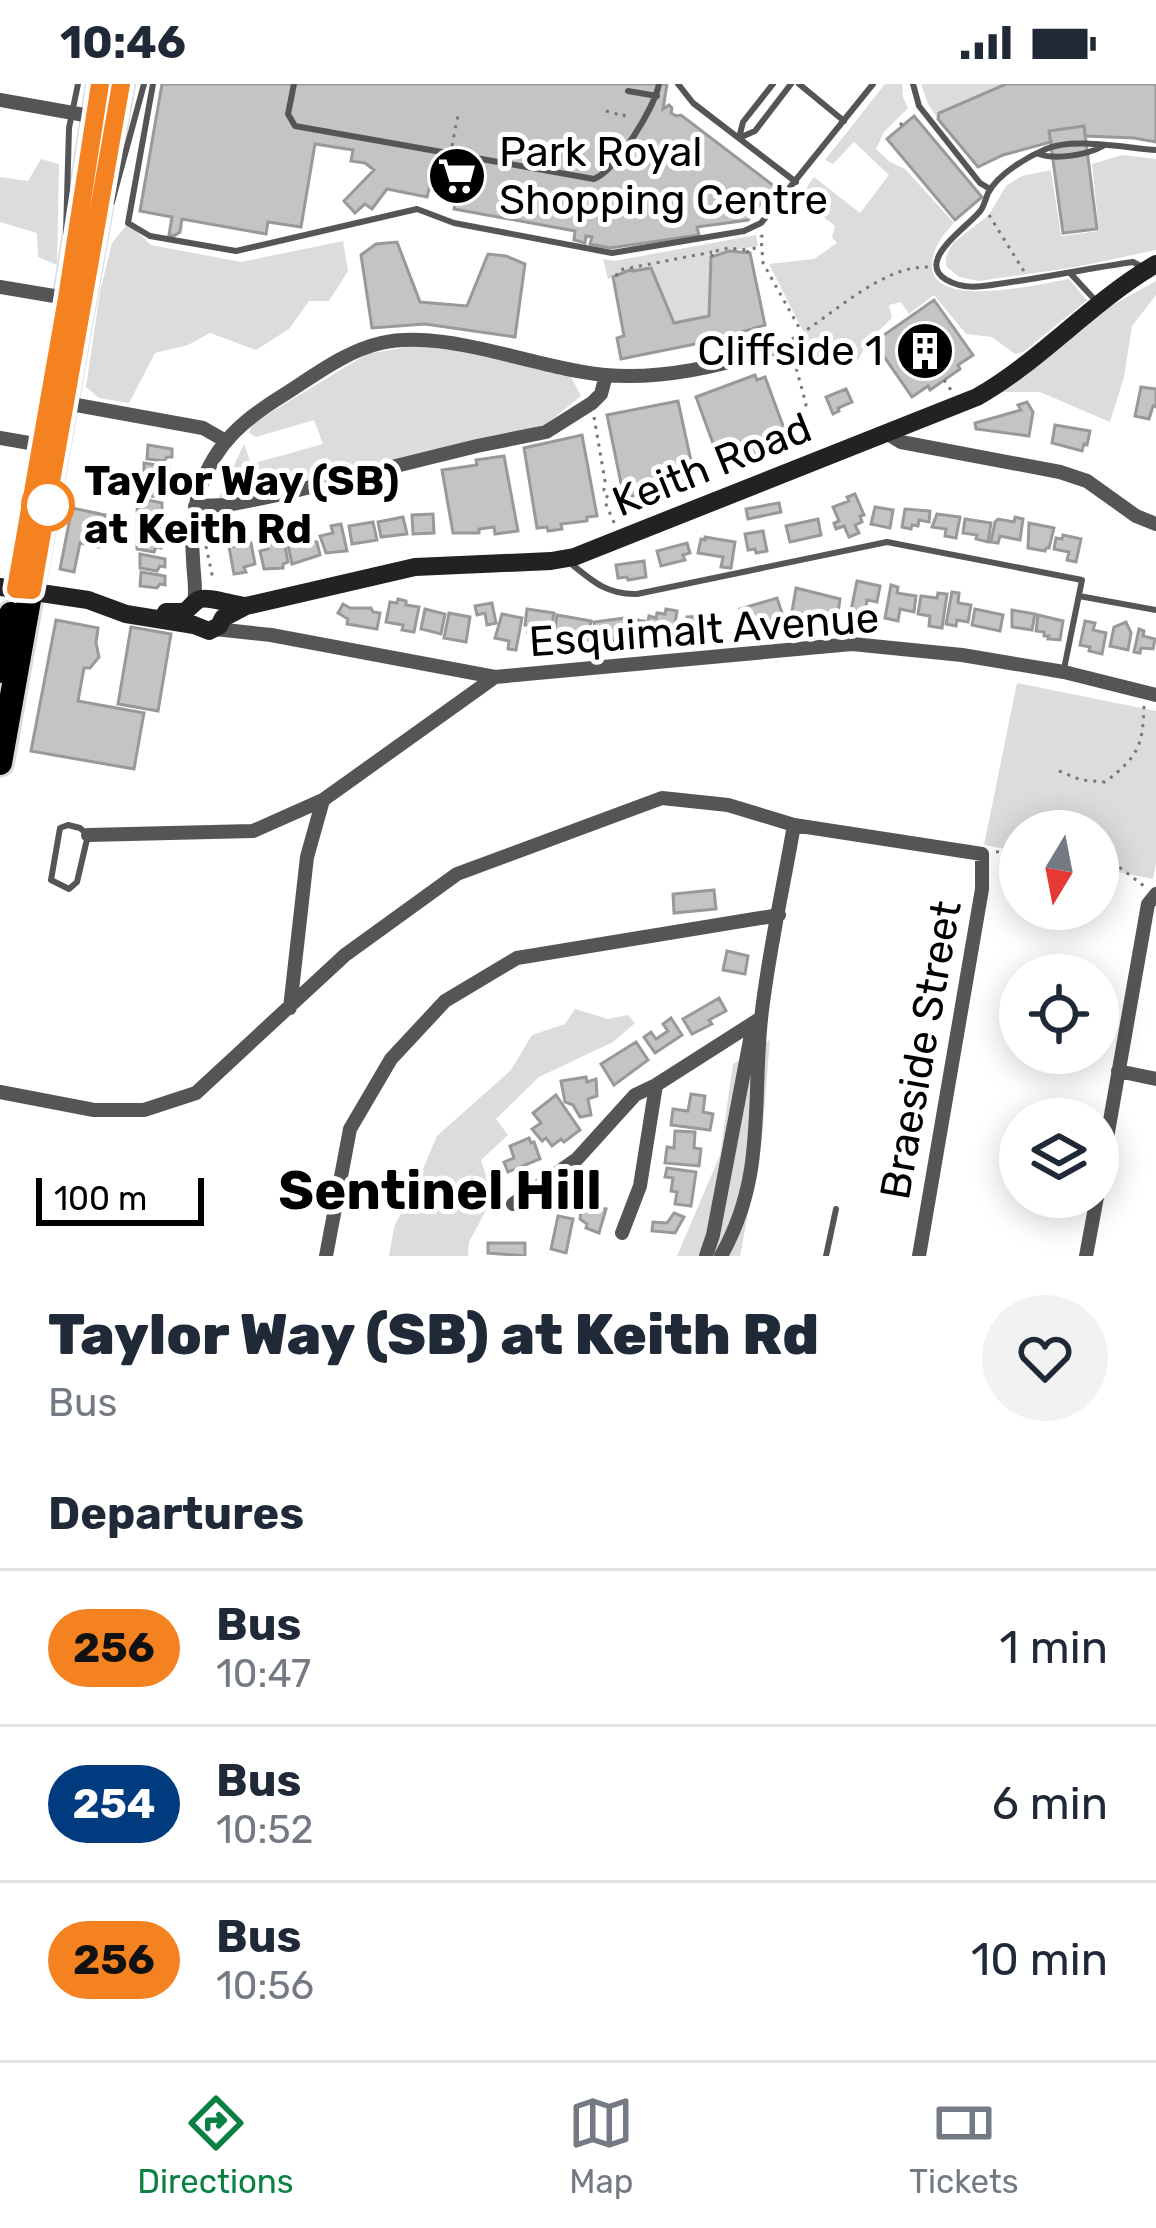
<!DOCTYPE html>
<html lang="en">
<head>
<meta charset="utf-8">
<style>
	:root { --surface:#fff; --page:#f2f2f3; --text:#1f2937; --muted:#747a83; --line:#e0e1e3; --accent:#0b8043 }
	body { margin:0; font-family:Rubik,sans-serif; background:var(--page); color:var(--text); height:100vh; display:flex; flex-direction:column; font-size:45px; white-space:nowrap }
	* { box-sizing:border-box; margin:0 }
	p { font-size:39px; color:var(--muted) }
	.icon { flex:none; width:66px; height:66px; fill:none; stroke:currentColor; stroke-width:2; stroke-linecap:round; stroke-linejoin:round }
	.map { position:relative; height:1172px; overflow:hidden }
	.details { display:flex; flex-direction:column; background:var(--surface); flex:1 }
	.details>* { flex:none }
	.badge { padding:0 24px; border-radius:39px; font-size:42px; line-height:78px }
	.needle { width:78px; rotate:190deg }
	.fabs { position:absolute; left:999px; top:726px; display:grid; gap:24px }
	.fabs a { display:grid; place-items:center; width:120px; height:120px; border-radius:50%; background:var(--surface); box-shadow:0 6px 30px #0003; font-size:60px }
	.scale { position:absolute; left:36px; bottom:30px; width:168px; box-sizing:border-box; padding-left:12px; border:6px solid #000; border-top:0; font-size:33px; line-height:42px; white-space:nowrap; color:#000; -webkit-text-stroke:9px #fff; paint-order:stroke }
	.map>.badge { position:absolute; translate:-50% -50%; box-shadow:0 0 0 6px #fff }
	h2 { padding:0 48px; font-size:45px; line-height:108px }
	.round { display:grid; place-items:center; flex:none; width:126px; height:126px; border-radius:63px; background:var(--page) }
	.head { display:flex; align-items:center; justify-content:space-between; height:204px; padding:0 48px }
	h1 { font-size:57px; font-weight:800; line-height:90px }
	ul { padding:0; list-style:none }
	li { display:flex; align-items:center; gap:36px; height:156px; padding:0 48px; border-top:3px solid var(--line) }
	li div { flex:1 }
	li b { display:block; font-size:45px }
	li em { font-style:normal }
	li .badge { min-width:132px; font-weight:700; text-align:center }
	.status { display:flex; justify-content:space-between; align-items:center; height:84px; padding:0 60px; background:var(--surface); direction:ltr }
	.status svg { height:33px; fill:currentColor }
	.dock { display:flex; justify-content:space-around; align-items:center; height:168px; border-top:3px solid var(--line); background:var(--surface); font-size:33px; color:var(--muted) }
	.dock a { display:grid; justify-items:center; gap:6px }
	.dock .active { color:var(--accent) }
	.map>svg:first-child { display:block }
	.green { fill:#dcdcdc }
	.building { fill:#c4c4c4; stroke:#999; stroke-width:3 }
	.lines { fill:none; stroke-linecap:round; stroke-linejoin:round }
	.highway-casing { stroke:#dbdbdb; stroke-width:30 }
	.path { stroke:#777; stroke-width:3; stroke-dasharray:3 6; stroke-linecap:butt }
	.lane { stroke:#555; stroke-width:6 }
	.street { stroke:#555; stroke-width:14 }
	.secondary { stroke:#222; stroke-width:18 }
	.highway { stroke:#000; stroke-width:24 }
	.lane-bridge { stroke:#555; stroke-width:6 }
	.line-casing { stroke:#fff; stroke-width:27 }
	.line { stroke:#f58220; stroke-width:18 }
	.stop-dot { fill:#fff; stroke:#f58220; stroke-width:6 }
	.labels { text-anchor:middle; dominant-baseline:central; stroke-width:10; stroke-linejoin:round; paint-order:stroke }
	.poi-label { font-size:42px; fill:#000; stroke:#fff; text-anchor:start }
	.street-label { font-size:42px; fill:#000; stroke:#fff }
	.stop-label { font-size:42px; font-weight:bold; fill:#000; stroke:#fff; text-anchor:start }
	.district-label { font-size:54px; font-weight:bold; fill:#000; stroke:#fff }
</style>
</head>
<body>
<div class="status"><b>10:46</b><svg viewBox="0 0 49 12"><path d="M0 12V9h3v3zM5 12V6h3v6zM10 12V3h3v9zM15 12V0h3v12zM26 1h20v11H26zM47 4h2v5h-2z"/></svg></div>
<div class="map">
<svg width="1156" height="1172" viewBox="0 0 1156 1172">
	<rect width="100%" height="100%" fill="#fff"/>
	<path class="green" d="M885 0H902L903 13 908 24 884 48 876 65 890 78 905 85 954 139C943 150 933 164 932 180 930 228 1043 199 1069 195L1087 216 1023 268 1015 270 992 253 966 250 934 211 909 230 901 218 889 221 892 234 868 257 857 278 816 273 769 180 814 175 837 159 832 153 835 142 799 114 814 93 860 129 889 91 854 58 833 80 825 76Z
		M921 0H1006L940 29 938 35 928 20Z
		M1122 71 1156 75V166L1076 183 979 197 959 193 946 182V173L953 159 989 131 1006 102 1022 92 1051 86 1061 152 1099 147 1092 80Z
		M41 75 59 80 57 181 38 173 37 149 0 138V93L28 97Z
		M128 139 151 161 241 178 343 157 348 187 329 217H309L289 245 256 266 210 249 188 261 155 269 129 319 99 314 86 303 100 208 112 159Z
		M756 151 758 162 711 170 709 232 674 239 651 185H632L608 195 603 175 614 177Z
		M1156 197V211L1132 242 1124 293 1110 338 1040 308H1002L1100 228Z
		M425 260 570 291 581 312 545 341 404 375 218 415 244 360 251 380 323 360 314 336 256 353 249 349 253 339 367 270Z
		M1017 599 1156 627V779L1153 795 1098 784V747H1020V768L984 761Z
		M575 925 608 935 628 931 635 939 613 958 539 993 496 1035 508 1051 481 1076 493 1113 469 1158 468 1172H389L394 1143 419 1094 437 1052 511 986 532 951 565 940Z
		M770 956 762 1055 740 1172H677L720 1071 733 980Z"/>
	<path class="building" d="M162 0H667L663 25 669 21 672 24 671 29 676 32 681 31 774 102 748 136 697 143 699 151 610 164 590 160 592 153 586 152 585 159 574 156 575 147 454 125 457 110 429 105 427 113 387 105 372 125 365 120 355 129 344 117 374 86 365 79 351 77 353 66 315 60 301 143 268 138 266 150 182 135 180 148 174 152 169 151 172 133 140 127Z
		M1006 0H1156V58L1134 54 1085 52 1084 42 1049 47 1051 58 1003 71 978 83 938 35 939 29Z
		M914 32 982 113 955 136 887 55Z
		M1084 42 1097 145 1063 149 1049 47Z
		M397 158 420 218 467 222 488 170 506 172 525 180 515 253 425 240 372 244 361 171 376 160Z
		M729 167 750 169 765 241 715 256 621 275 617 254 624 252 613 193 632 185 633 187 651 184 674 239 709 232 711 173Z
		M934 216 973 271 958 281 960 285 930 306 928 302 912 313 874 258Z
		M755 291 757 296 765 293 789 358 772 365 773 369 739 381 737 375 721 381 696 313Z
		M1141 303 1156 305V323L1153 322 1149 335 1135 332Z
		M846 305 852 318 838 324 839 327 833 330 826 313Z
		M678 317 696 400 677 404 678 407 643 414 642 410 624 414 607 331Z
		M1027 318 1033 328 1029 352 976 345 975 339 1021 326 1018 321Z
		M1055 341 1090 347 1087 361 1084 360 1082 367 1052 359Z
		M582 351 597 432 587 433V437L561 440 562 445 548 447 547 443 537 444 524 364Z
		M148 361 172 365V373H167L164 377 147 375Z
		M504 372 518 447 495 450 494 443 479 445V449H453L442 386 477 381 476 376Z
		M144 379 169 383 168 391H163L161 395 144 393Z
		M141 397 166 401 165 409H160L158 413 141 411Z
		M855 410 864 431 860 432 862 438 855 441 859 449 849 453 844 442 836 445 834 439 839 437 833 423 849 417 847 413Z
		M138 414 162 419V427L157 426 154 431 137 428Z
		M779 419 781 428 748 435 746 425Z
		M875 423 893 426 890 444 871 440Z
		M72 424 105 431 99 463 80 459 74 488 60 485Z
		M905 425 930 427 929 438 919 436 918 442 912 441 911 445 902 443Z
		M433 430 434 449 413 450 412 431Z
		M937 430 960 433 956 454 945 452 946 445 932 443Z
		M137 433 162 438 161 446 156 445 154 450 137 447Z
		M403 433 407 450 381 453 378 438Z
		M1015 433 1023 435 1020 456 1000 452 998 459 991 458 995 438 998 435 1014 438Z
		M818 435 821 451 790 458 786 442Z
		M965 435 991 439 988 458 976 455 977 451 963 449Z
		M373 438 377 456 352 460 349 442Z
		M1029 439 1054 444 1049 464H1046L1045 467 1028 464Z
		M341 440 347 467 326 469 320 452 333 449 331 442Z
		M763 447 767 467 756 469 755 465 748 466 745 450Z
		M137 451 162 456 161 464 156 463 154 468 137 465Z
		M1063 451 1081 455 1076 478 1067 476 1069 468 1054 465 1056 454 1062 455Z
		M705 453 735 458 731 484 721 483 723 473 698 469 701 455 705 456Z
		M284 457 288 478 283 480V484L264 485 260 467 268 465 267 461Z
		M311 457 317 458 320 471 292 480 288 461Z
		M251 459 255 480 244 483 246 488 234 490 229 463Z
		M687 459 690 469 683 471 685 476 661 482 657 467Z
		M140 470 165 475V483L160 482 157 487 140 484Z
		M644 477 646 493 628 496 627 493 618 494 616 481Z
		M141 488 165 492V501L160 500 157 504 140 502Z
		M857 497 880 502 877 518 867 516 865 529 851 526Z
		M891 501 898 503 897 509 916 512 914 528 900 525 898 537 885 534Z
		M796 504 840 515 838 529 791 533Z
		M952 508 959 509 958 519 971 521 968 538 957 536 956 542 946 540Z
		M938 509 947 510 942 544 929 542 930 532 918 530 921 512 937 514Z
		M777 514 786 541 775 544 773 536 746 545 740 525Z
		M398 515 406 517V521L419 523 414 548 402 546 403 541 386 538 390 518 397 519Z
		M492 519 496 539 487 541 485 529 477 531 475 522Z
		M343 520 350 524H371L373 528 380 529 377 545 347 540 348 535 338 529Z
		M425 525 445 530 441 550 421 545Z
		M527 525 554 529 551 546 538 544 537 550 528 548 529 542 525 541Z
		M666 525 677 527 673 552 648 548 647 551 636 549 638 536 648 538 649 532 656 534 657 529 665 530Z
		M975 525 1003 531 1000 547 972 541Z
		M1012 526 1035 530 1032 546 1012 543Z
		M449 529 470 533 466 558 444 554Z
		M502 530 522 534 516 566 508 565 509 557 495 554Z
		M557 531 591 537 587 556 554 550Z
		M1038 531 1063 537 1060 556 1048 555 1049 552H1044V548L1036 547Z
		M705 532V535L712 534 713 547 685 549 684 537H687V533Z
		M625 534 627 548 634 549 633 559 626 555 597 559 594 538Z
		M56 536 98 544 96 559 99 573 90 584H84L78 617 144 629 134 685 31 667Z
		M1085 537 1095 539 1093 546 1106 549 1102 570 1089 567 1090 563 1080 561Z
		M1126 538 1131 549 1128 566 1110 562 1114 543Z
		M131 543 171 550 158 627 118 620Z
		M1139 545 1144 547 1143 552 1155 555 1153 565 1141 564 1140 569 1134 568Z
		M714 806 716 825 674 829 673 810Z
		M727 867 748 872 745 890 723 886Z
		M719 914 726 927 709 936 712 940 692 950 683 935Z
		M671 934 682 951 655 969 644 953 651 948 656 955 668 947 663 940Z
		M636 958 648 976 614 1001 601 980Z
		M586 993 587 998 596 995 597 1012 588 1015 591 1031 580 1033 573 1021 565 1018 561 997Z
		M691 1010 705 1012 703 1028 713 1030 710 1046 671 1041 673 1025 688 1027Z
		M556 1011 580 1046 564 1058 561 1055 552 1062 546 1054 542 1057 532 1045 541 1039 533 1029Z
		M675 1047 695 1048 694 1064 701 1065 699 1082 665 1079 667 1063 674 1064Z
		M529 1054 531 1059 534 1058 540 1075 508 1088 504 1078 514 1074 510 1062Z
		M667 1084 696 1088 691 1122 675 1120 677 1108 671 1107 673 1094 665 1093Z
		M595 1100 601 1101 600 1124 606 1125 599 1149 586 1144 587 1140 580 1135 581 1127 576 1126V1124L571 1121 572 1116 568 1115 569 1111 587 1112 589 1105 595 1106Z
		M674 1129 684 1133 675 1149 652 1147 653 1138 667 1139Z
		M558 1132 573 1135 566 1169 551 1165Z
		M488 1159H525V1172L488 1169Z"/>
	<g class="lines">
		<defs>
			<path id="highway" d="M68 207 100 0
				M0 587 11 530
				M0 679 121 0"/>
		</defs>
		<use href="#highway" class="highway-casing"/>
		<path class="path" d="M606 27 624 32 625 25
			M900 39 903 42
			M452 62 458 31
			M989 131 1025 189
			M763 151 761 153 763 179 801 247
			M748 169 747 166 760 163
			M712 173V168L728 164 747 166
			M616 192 619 186 712 168
			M792 255C834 231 881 181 930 183
			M794 276 806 320 801 354 803 364
			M944 296 953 309
			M594 333 605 397 604 406 608 410 605 418 616 443
			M206 462 213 495
			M1059 687 1081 696 1105 698C1138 673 1143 662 1144 622
			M1098 767 1144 802
			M996 768 1020 765"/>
		<path class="lane" d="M153 0 128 139 150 152 236 167 417 125 454 139 612 169 744 147 761 139 873 0
			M294 0 288 30 295 42 594 95C616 86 654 25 659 0
			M678 0 693 19 796 98
			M799 0 844 37
			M913 0 919 22 980 99 990 105
			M628 7 657 12
			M739 54 755 47 791 0
			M739 54 743 38 773 0
			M1039 70C1056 76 1087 71 1103 62
			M112 118 144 0
			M1144 184 1133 178C1090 184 1048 193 1005 199 990 201 974 205 959 201 902 184 969 143 981 126 984 122 986 114 988 109 998 90 1027 73 1046 65 1073 53 1126 64 1156 66
			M1070 189 1096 217
			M569 478C592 497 607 511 637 510L887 458 1082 496 1064 585
			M1079 512 1156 526
			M68 741 80 744 88 751 77 798 69 805 51 796 60 744Z
			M826 1172 836 1125"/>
		<path class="street" d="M0 16 101 34
			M0 203 72 215
			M49 316 203 344 224 356
			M888 350 901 358 1060 388 1087 397 1136 432 1156 440
			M0 354 58 364
			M195 422 228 421 278 411 477 362 546 348 592 319 601 310 606 291
			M194 519C197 504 193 489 193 474 191 450 193 425 201 402 216 358 246 334 285 310 315 291 346 267 381 259 446 244 537 285 605 291 663 296 721 282 776 264
			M215 545 271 551 495 593 852 560 962 571 1064 588 1156 611
			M88 751 253 747 323 716 495 593
			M290 924 307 773 323 716
			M1118 987 1156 995
			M0 1008 94 1026H144L196 1009 345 871 457 790 662 714 728 721 794 741 982 770V805L919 1172
			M1098 1105 1148 820 1156 810
			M513 1120 577 1075 635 1011 656 1001 761 934
			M622 1149 640 1102 656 1001
			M326 1172 350 1045 391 975 445 917 517 874 779 831
			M706 1172 713 1151 753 940
			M721 1172C766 1092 752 1022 761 935 768 870 783 805 794 741
			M1086 1172 1097 1113"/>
		<path class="secondary" d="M0 503 88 516 126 530 194 541 209 547 219 542 223 534 246 522 415 483 551 477 574 473 977 313C1042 276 1091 218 1156 180
			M166 528H184C189 525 193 519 198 516 206 511 233 521 245 522"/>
		<use href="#highway" class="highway"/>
		<path class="lane-bridge" d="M66 149 69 44 78 0"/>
	</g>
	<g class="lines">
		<defs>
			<path id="line" d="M100 0 67 214 16 505 32 506 121 0"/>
		</defs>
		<use href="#line" class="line-casing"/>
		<use href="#line" class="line"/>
	</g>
	<defs>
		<symbol id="supermarket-disc" viewBox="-11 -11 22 22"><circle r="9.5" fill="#000" stroke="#fff"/><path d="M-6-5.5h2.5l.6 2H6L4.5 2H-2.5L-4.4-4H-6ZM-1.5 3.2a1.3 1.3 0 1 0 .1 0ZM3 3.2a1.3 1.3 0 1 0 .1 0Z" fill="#fff"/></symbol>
		<symbol id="building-disc" viewBox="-11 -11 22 22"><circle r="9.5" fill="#000" stroke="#fff"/><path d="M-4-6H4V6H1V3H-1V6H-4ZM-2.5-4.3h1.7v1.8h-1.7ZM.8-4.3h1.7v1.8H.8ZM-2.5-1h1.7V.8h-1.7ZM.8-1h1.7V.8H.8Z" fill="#fff"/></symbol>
	</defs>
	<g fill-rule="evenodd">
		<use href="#supermarket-disc" x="424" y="59" width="66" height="66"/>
		<use href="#building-disc" x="892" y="234" width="66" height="66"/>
	</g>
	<circle class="stop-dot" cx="48" cy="421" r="24"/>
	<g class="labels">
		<g class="poi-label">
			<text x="499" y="68">Park Royal<tspan x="499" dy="48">Shopping Centre</tspan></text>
			<text x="883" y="267" text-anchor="end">Cliffside 1</text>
		</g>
		<g class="street-label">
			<text transform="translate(712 381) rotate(-22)">Keith Road</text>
			<text transform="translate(704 546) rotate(-4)">Esquimalt Avenue</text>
			<text transform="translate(921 966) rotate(-80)">Braeside Street</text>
		</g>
		<g class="stop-label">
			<text x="84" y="397">Taylor Way (SB)<tspan x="84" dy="48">at Keith Rd</tspan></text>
		</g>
		<g class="district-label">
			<text x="440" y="1107">Sentinel Hill</text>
		</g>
	</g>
</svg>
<div class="fabs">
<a><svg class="needle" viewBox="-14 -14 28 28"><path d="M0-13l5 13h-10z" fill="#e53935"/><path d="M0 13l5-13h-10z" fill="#747a83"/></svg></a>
<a><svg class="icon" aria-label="locate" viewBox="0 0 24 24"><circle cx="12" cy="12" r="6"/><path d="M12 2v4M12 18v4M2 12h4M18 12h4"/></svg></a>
<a><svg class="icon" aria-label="layers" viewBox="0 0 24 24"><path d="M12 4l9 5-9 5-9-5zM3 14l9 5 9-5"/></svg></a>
</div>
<div class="scale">100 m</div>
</div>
<section class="details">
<div class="head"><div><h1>Taylor Way (SB) at Keith Rd</h1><p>Bus</p></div><a class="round"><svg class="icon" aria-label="heart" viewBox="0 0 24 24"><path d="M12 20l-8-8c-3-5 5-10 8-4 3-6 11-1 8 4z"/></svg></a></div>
<h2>Departures</h2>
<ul>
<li><span class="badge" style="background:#f58220;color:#111">256</span><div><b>Bus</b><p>10:47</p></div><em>1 min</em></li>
<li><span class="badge" style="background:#003b80;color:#fff">254</span><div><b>Bus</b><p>10:52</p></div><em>6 min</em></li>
<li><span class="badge" style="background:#f58220;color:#111">256</span><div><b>Bus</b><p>10:56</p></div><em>10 min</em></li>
</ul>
</section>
<nav class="dock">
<a class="active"><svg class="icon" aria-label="directions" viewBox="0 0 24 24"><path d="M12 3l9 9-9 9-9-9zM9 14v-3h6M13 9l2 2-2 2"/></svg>Directions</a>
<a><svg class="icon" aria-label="map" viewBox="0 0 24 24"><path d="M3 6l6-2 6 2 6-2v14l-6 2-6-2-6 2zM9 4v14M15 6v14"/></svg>Map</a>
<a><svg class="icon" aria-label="tickets" viewBox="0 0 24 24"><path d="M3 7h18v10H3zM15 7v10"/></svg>Tickets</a>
</nav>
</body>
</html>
